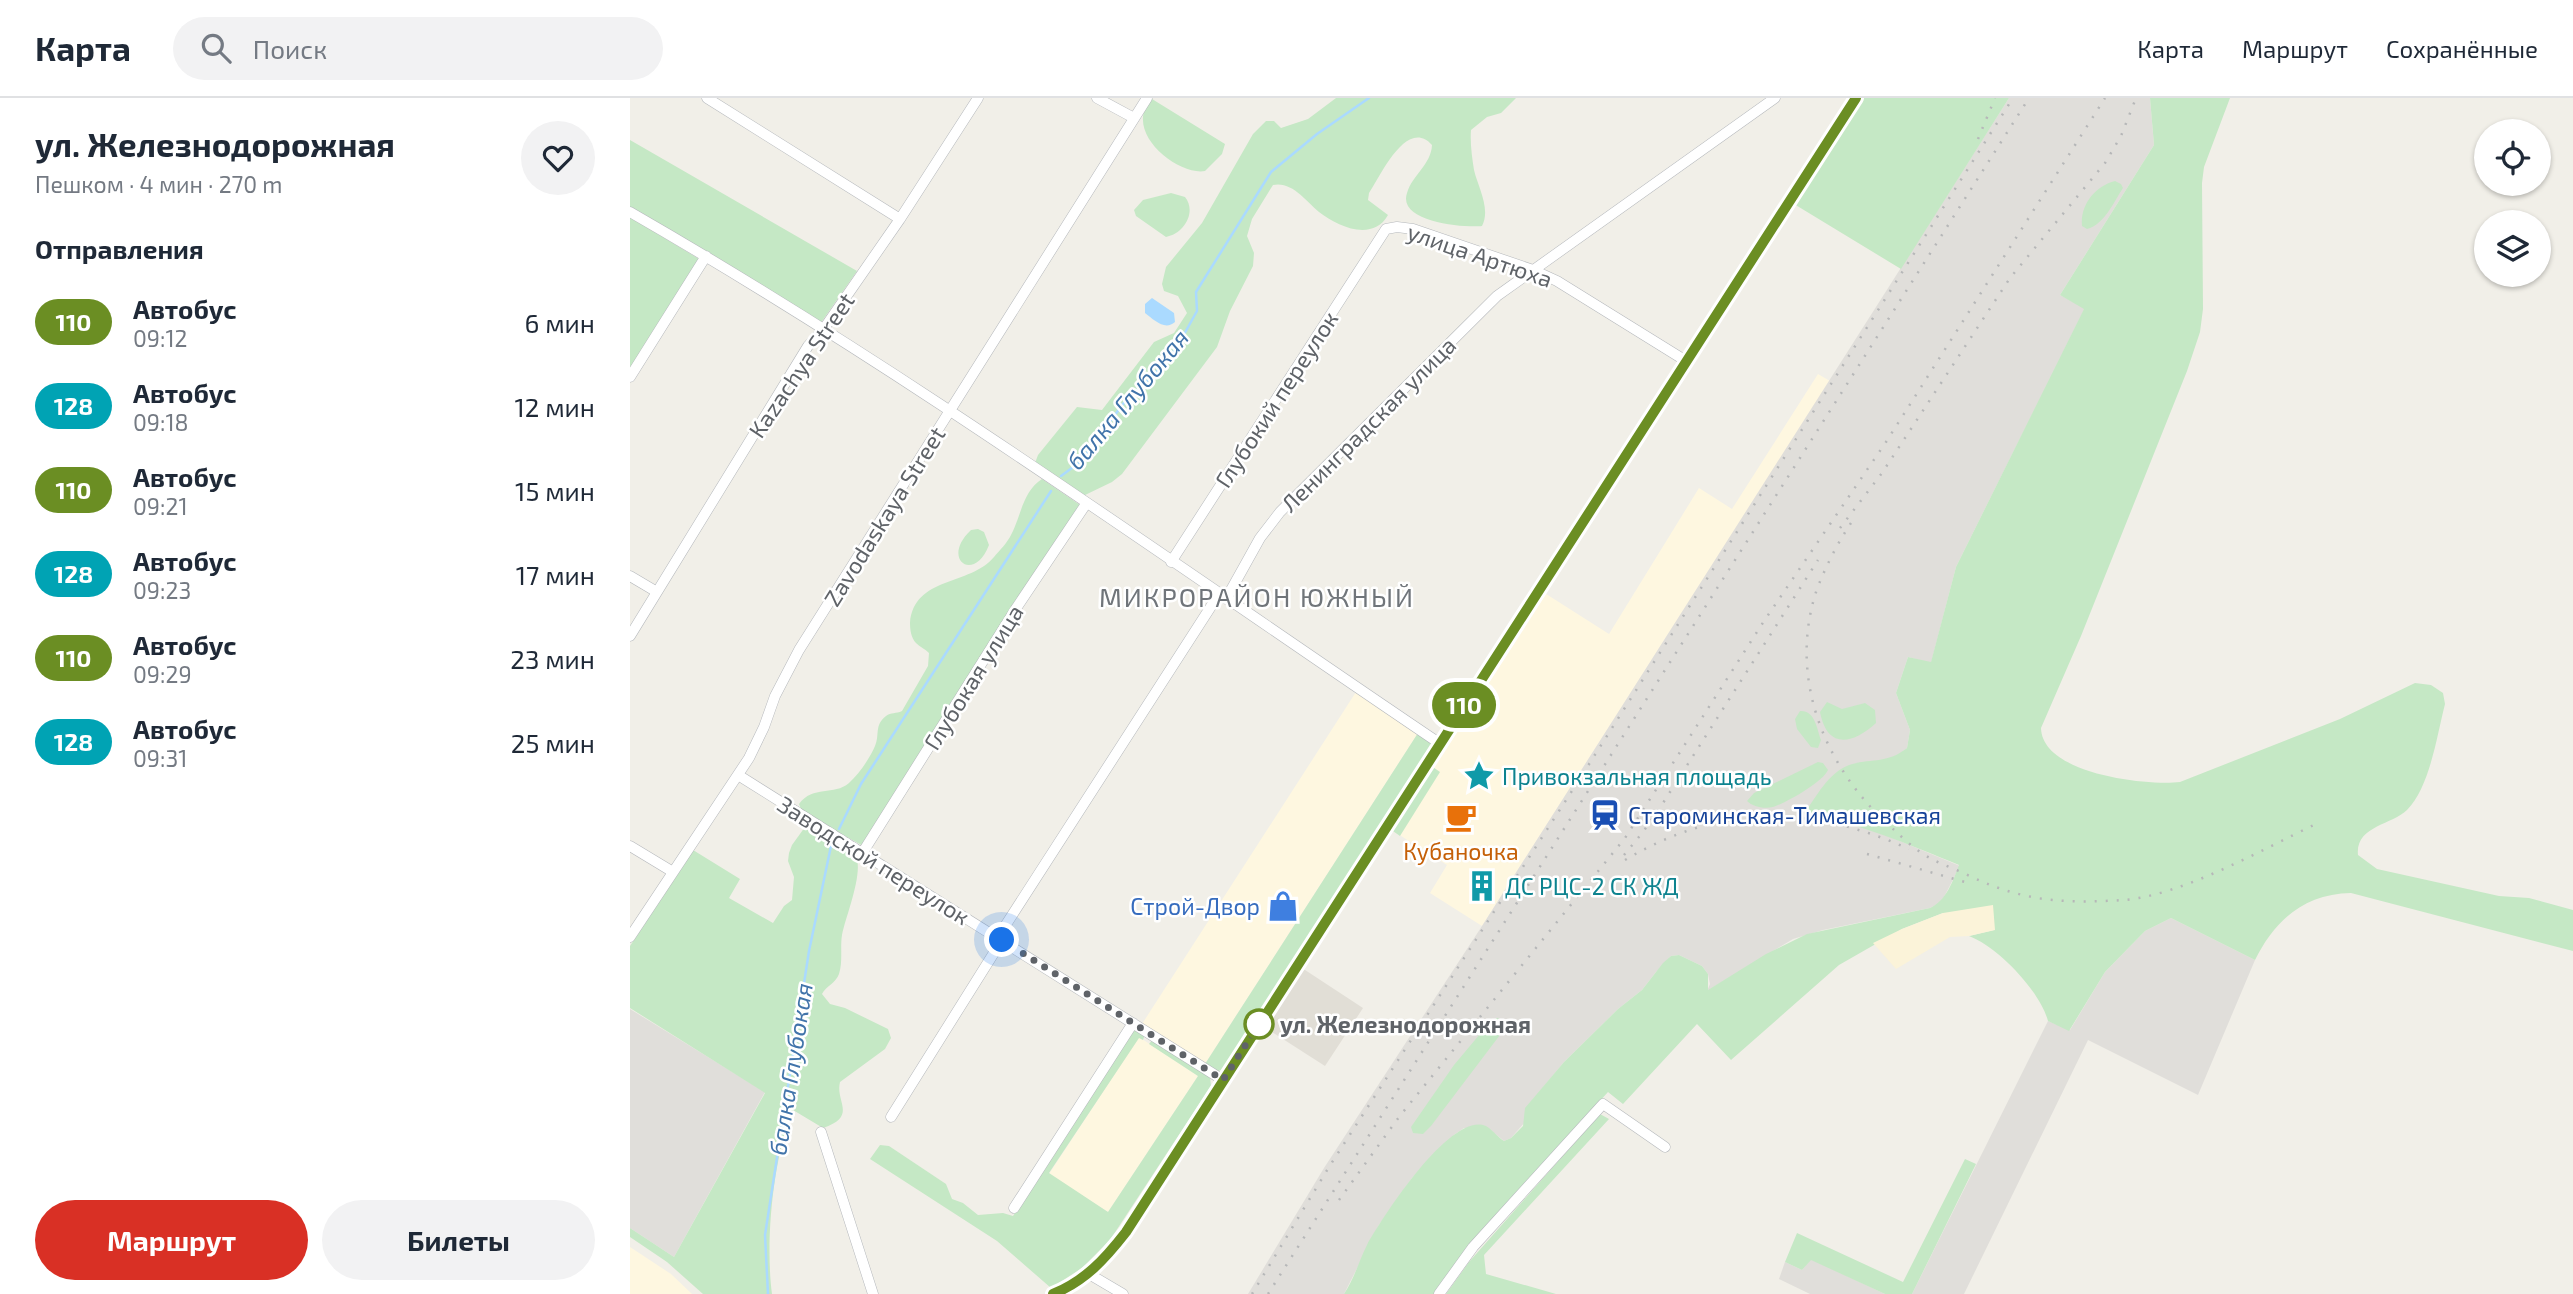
<!DOCTYPE html>
<html lang="ru">
<head>
<meta charset="utf-8">
<style>
	:root { --surface:#fff; --page:#f2f2f3; --text:#1f2937; --muted:#747a83; --line:#e0e1e3; --accent:#d93025 }
	body { margin:0; font-family:"Exo 2",sans-serif; background:var(--page); color:var(--text); height:100vh; display:flex; flex-direction:column; font-size:26px; white-space:nowrap }
	* { box-sizing:border-box; margin:0 }
	p { font-size:23px; color:var(--muted) }
	.icon { flex:none; width:38px; height:38px; fill:none; stroke:currentColor; stroke-width:2; stroke-linecap:round; stroke-linejoin:round }
	.map { position:relative; flex:1; overflow:hidden }
	.drawer { display:flex; flex-direction:column; background:var(--surface); width:630px }
	.drawer>* { flex:none }
	.badge { padding:0 14px; border-radius:23px; font-size:24px; line-height:46px }
	.fabs { position:absolute; left:1844px; top:21px; display:grid; gap:14px }
	.fabs a { display:grid; place-items:center; width:77px; height:77px; border-radius:50%; background:var(--surface); box-shadow:0 2px 5px #0004; font-size:35px }
	.you { position:absolute; width:35px; height:35px; margin:-18px; border:5px solid #fff; border-radius:50%; background:#1a73e8; box-shadow:0 0 0 10px #1a73e833 }
	.map>.badge { position:absolute; translate:-50% -50%; box-shadow:0 0 0 4px #fff }
	h2 { padding:0 35px; font-size:26px; line-height:63px }
	.round { display:grid; place-items:center; flex:none; width:74px; height:74px; border-radius:37px; background:var(--page) }
	.overview { display:flex; align-items:center; justify-content:space-between; height:119px; padding:0 35px }
	h1 { font-size:33px; font-weight:700; line-height:52px }
	.primary-button { display:flex; gap:14px; margin-top:auto; padding:14px 35px }
	.primary-button a { flex:1; height:80px; border-radius:42px; background:var(--accent); color:#fff; font-size:28px; font-weight:700; line-height:80px; text-align:center }
	.primary-button a+a { background:var(--page); color:var(--text) }
	ul { padding:0; list-style:none }
	li { display:flex; align-items:center; gap:21px; height:84px; padding:0 35px }
	li div { flex:1 }
	li b { display:block; font-size:26px }
	li em { font-style:normal }
	li .badge { min-width:77px; font-weight:700; text-align:center }
	header { display:flex; align-items:center; gap:42px; box-sizing:border-box; height:98px; padding:0 35px; background:var(--surface); border-bottom:2px solid var(--line) }
	header strong { font-size:33px }
	nav { display:flex; gap:38px; margin-inline-start:auto; font-size:24px }
	.search { width:490px; height:63px; background:var(--page); display:flex; align-items:center; gap:18px; box-sizing:border-box; padding:0 24px; border-radius:38px; color:var(--muted); font-size:26px }
	main { display:flex; flex:1; min-height:0 }
	.map>svg:first-child { display:block }
	.commercial { fill:#fef7e0 }
	.industrial { fill:#e0deda }
	.education { fill:#e1ded6 }
	.green { fill:#c5e8c5 }
	.sand { fill:#fbf3d9 }
	.water { fill:#aadaff }
	.lines { fill:none; stroke-linecap:round; stroke-linejoin:round }
	.stream { stroke:#aadaff; stroke-width:2.5 }
	.minor-casing { stroke:#b5b8bc; stroke-width:11 }
	.major-casing { stroke:#f2c960; stroke-width:14 }
	.minor { stroke:#fff; stroke-width:10 }
	.major { stroke:#fff2af; stroke-width:12 }
	.rail { stroke:#b6b7b8; stroke-width:2.5; stroke-dasharray:2 9; stroke-linecap:butt }
	.line-casing { stroke:#fff; stroke-width:16 }
	.line { stroke:#6b8e23; stroke-width:10 }
	.walk { stroke:#5f6368; stroke-width:7; stroke-dasharray:0 12.6 }
	.stop-dot { fill:#fff; stroke:#6b8e23; stroke-width:3.5 }
	.labels { text-anchor:middle; dominant-baseline:central; stroke-width:5; stroke-linejoin:round; paint-order:stroke }
	.street-label { font-size:23px; fill:#5f6368; stroke:#fff }
	.culture-label { font-size:23px; fill:#0d838f; stroke:#fff; text-anchor:start }
	.transit-label { font-size:23px; fill:#164399; stroke:#fff; text-anchor:start }
	.food-label { font-size:23px; fill:#c56008; stroke:#fff }
	.shop-label { font-size:23px; fill:#366cbe; stroke:#fff; text-anchor:end }
	.stop-label { font-size:23px; font-weight:bold; fill:#5f6368; stroke:#fff; text-anchor:start }
	.water-label { font-size:24px; font-style:italic; fill:#4174aa; stroke:#fff }
	.quarter-label { font-size:26px; letter-spacing:2px; fill:#70757a; stroke:#fff }
</style>
</head>
<body>
<header>
<strong>Карта</strong>
<div class="search"><svg class="icon" aria-label="search" viewBox="0 0 24 24"><circle cx="10" cy="10" r="6"/><path d="M15 15l6 6"/></svg>Поиск</div>
<nav><a>Карта</a><a>Маршрут</a><a>Сохранённые</a></nav>
</header>
<main>
<section class="drawer">
<div class="overview"><div><h1>ул. Железнодорожная</h1><p>Пешком · 4 мин · 270 m</p></div><a class="round"><svg class="icon" aria-label="heart" viewBox="0 0 24 24"><path d="M12 20l-8-8c-3-5 5-10 8-4 3-6 11-1 8 4z"/></svg></a></div>
<h2>Отправления</h2>
<ul>
<li><span class="badge" style="background:#6b8e23;color:#fff">110</span><div><b>Автобус</b><p>09:12</p></div><em>6 мин</em></li>
<li><span class="badge" style="background:#00a3b4;color:#fff">128</span><div><b>Автобус</b><p>09:18</p></div><em>12 мин</em></li>
<li><span class="badge" style="background:#6b8e23;color:#fff">110</span><div><b>Автобус</b><p>09:21</p></div><em>15 мин</em></li>
<li><span class="badge" style="background:#00a3b4;color:#fff">128</span><div><b>Автобус</b><p>09:23</p></div><em>17 мин</em></li>
<li><span class="badge" style="background:#6b8e23;color:#fff">110</span><div><b>Автобус</b><p>09:29</p></div><em>23 мин</em></li>
<li><span class="badge" style="background:#00a3b4;color:#fff">128</span><div><b>Автобус</b><p>09:31</p></div><em>25 мин</em></li>
</ul>
<div class="primary-button"><a>Маршрут</a><a>Билеты</a></div>
</section>
<div class="map">
<svg width="1943" height="1196" viewBox="0 0 1943 1196">
	<rect width="100%" height="100%" fill="#f1efe8"/>
	<path class="commercial" d="M1188 276 1200 283 852 828 800 795 817 767 760 731 913 494 979 536 1069 390 1102 411Z
		M726 594 788 635 575 966 512 926Z
		M509 939 568 978 478 1114 419 1076Z
		M0 1149 41 1176 62 1196H0Z"/>
	<path class="industrial" d="M1379 0H1520L1524 47 1430 197 1455 210 1326 469 1301 565 1278 559 1266 595 1280 632 1277 650 1266 659 1254 662 1175 716 1200 720 1246 733 1330 768 1314 799 1308 806 1300 810 1193 832 1163 841 1077 893 1080 886 1078 876 1072 868 1049 857 1041 858 1026 874 1012 892 988 911 934 964 896 1010 895 1024 881 1040 874 1043 858 1030H834L824 1037 805 1055 782 1080 749 1127 714 1196H618L694 1070 852 828Z
		M1541 820 1625 862 1568 997 1458 942 1334 1196H1282L1418 923 1440 932 1475 874 1515 833Z
		M0 911 135 994 44 1159 0 1130Z
		M1181 1161 1255 1196H1180L1149 1181 1155 1164 1172 1172Z"/>
	<path class="education" d="M672 870 733 910 695 968 634 929Z"/>
	<path class="green" d="M706 0H886L871 15 857 19 841 32C840 45 842 59 844 72 848 89 861 111 852 128 834 130 767 124 777 95 782 77 801 67 802 47 777 19 751 77 739 95L738 102 758 117C743 144 708 129 689 114 676 103 662 83 643 87L622 121 617 138 624 155 623 168 600 213 587 249 492 376 482 384 453 398 405 365 408 357 447 309 472 312 524 244 544 235 557 215 548 198 534 193 532 186 536 169 572 125 623 36 636 23H644L651 30 678 21Z
		M1232 0H1379L1271 171 1164 106Z
		M1520 0H1600L1574 69 1572 85 1573 211 1570 234 1557 273 1451 538 1411 630C1412 676 1516 688 1550 684L1710 621 1785 585 1801 587 1813 595 1815 606C1807 637 1800 689 1777 712 1762 727 1725 728 1728 757L1747 771 1869 798 1899 800 1943 812V853L1721 795C1674 796 1645 822 1625 862L1541 820 1515 833 1475 874 1439 933 1418 923C1410 893 1368 849 1339 838L1364 832 1313 815 1272 831 1209 867 1101 962 1067 926 993 1006 978 994 843 1144 804 1196H714C724 1181 729 1163 737 1147 752 1120 817 1019 853 1027 861 1029 867 1039 874 1043L881 1040 893 1028 895 1010 934 964 988 911 1012 892 1033 865 1041 858 1049 857 1072 868 1078 876V892L1136 856 1177 836 1300 810C1316 803 1323 783 1329 767 1278 746 1229 725 1174 716 1186 699 1198 675 1219 667 1241 660 1257 666 1277 650L1280 632 1266 595 1278 559 1301 564 1326 469 1454 211 1430 197 1524 47Z
		M522 1 595 46 592 56 575 73C547 78 491 32 522 1Z
		M0 42 227 173 190 226 0 110Z
		M1485 83 1491 86 1493 90C1483 105 1475 126 1457 131L1452 128C1450 107 1465 88 1485 83Z
		M541 95 555 99C567 114 554 136 536 139L506 118 504 112 513 102Z
		M0 119 69 161 0 271Z
		M412 381 450 407 233 748 172 714 169 706C183 687 204 698 219 685 229 676 240 660 245 648 250 637 244 627 256 618 261 614 266 616 272 613L298 568 299 555C295 551 290 549 286 545 281 540 280 531 280 525 284 478 340 488 364 459 370 452 377 445 381 437 391 419 392 394 412 381Z
		M348 431 354 434 359 447C344 486 310 461 341 432Z
		M1197 604 1212 611 1235 605 1245 612 1246 625C1222 647 1197 651 1190 614Z
		M1170 613C1185 612 1187 631 1191 642L1188 650 1181 649 1167 631 1165 621Z
		M788 635 803 644 592 972 588 973 575 966Z
		M1188 664 1193 665 1198 672C1193 684 1156 705 1143 709 1134 711 1123 709 1117 703L1124 695Z
		M800 667 810 674 770 738 760 731Z
		M175 729 225 756C235 772 216 817 212 837 210 849 213 864 209 876 206 885 196 888 192 896L200 906 215 910 258 931 261 940 255 951 210 984C205 1004 228 1018 193 1030L163 1012C143 1059 135 1144 142 1196H73L37 1164 0 1139V1130L44 1159 135 995 0 910V848L63 752 110 781 99 800 143 825 154 808 162 802 164 779 158 763 159 755 162 747Z
		M867 920 876 923V929L801 1028 793 1036 783 1035 781 1029 824 967 860 924Z
		M503 932 515 936 513 942 509 940 419 1075 478 1114 568 978 519 946 523 941 580 979 581 988 480 1142 452 1170 421 1190 367 1143 240 1061 250 1047 259 1048 316 1086 322 1101 333 1105 348 1117 373 1115 383 1118Z
		M970 1016 979 1021 854 1157 856 1176 926 1196H816L839 1164Z
		M1335 1061 1346 1066 1282 1196H1255L1181 1162 1172 1172 1155 1164 1167 1135 1273 1184Z"/>
	<path class="sand" d="M1363 807 1365 832 1339 838 1320 839 1266 871 1243 845 1272 831 1313 815Z"/>
	<path class="water" d="M522 200 544 215 545 224C535 233 524 222 515 215V206Z"/>
	<g class="lines">
		<path class="stream" d="M431 378 450 364 496 302 524 277 547 249 567 213 566 194 641 74 687 36 739 0
			M209 731 231 686 421 393
			M138 1196 135 1137 179 853 201 748"/>
		<defs>
			<path id="minor" d="M77 0 270 121
				M467 0 504 20
				M0 114C280 275 542 465 809 645
				M0 279 76 158
				M541 464 756 131 767 129 783 131 903 172 927 183 1056 263
				M0 478 27 494
				M596 501 630 440 650 414 867 198 1145 0
				M0 538 178 248 193 232 270 121 348 0
				M108 677 593 982
				M0 748 43 774
				M233 754 387 509 456 406
				M0 839 119 660 134 629 145 598 169 552 517 0
				M368 839 589 496
				M261 1019 372 842
				M191 1034 243 1196
				M384 1110 503 925
				M459 1176 493 1196
				M809 1196 843 1149 973 1006 1035 1049"/>
			<path id="major" d="M423 1196C455 1182 475 1162 496 1134L1226 0"/>
		</defs>
		<use href="#minor" class="minor-casing"/>
		<use href="#major" class="major-casing"/>
		<use href="#minor" class="minor"/>
		<use href="#major" class="major"/>
		<path class="rail" d="M1348 41 1365 0
			M1221 425C1207 446 1196 468 1187 491 1157 580 1195 671 1262 730 1273 740 1286 753 1300 760 1309 765 1319 769 1329 773 1350 783 1370 792 1393 797 1425 805 1461 804 1494 802 1553 797 1631 752 1686 726
			M1210 430 1252 375 1380 180 1475 65 1491 38 1506 0
			M1237 756 1335 784
			M994 757 1013 734 1033 705 1188 462
			M995 762C1089 706 1179 706 1279 751
			M709 1102 769 1019 995 740 1134 523 1256 344 1475 0
			M622 1196 699 1069 940 696 1383 0
			M638 1196 1399 0"/>
	</g>
	<g class="lines">
		<defs>
			<path id="line" d="M423 1196C455 1183 475 1161 496 1134L1226 0"/>
		</defs>
		<use href="#line" class="line-casing"/>
		<use href="#line" class="line"/>
		<path class="walk" d="M372 842 593 982 629 926"/>
	</g>
	<defs>
		<symbol id="sight-bare" viewBox="-9 -9 18 18"><path d="M0-6L1.8-2.2L6-1.7L2.9 1.2L3.7 5.4L0 3.3L-3.7 5.4L-2.9 1.2L-6-1.7L-1.8-2.2Z" fill="#0f9aa8" stroke="#fff" stroke-width="2.5" paint-order="stroke"/></symbol>
		<symbol id="station-bare" viewBox="-9 -9 18 18"><path d="M-3-6H3Q5-6 5-4V2Q5 4 3 4L4.5 6H3L1.5 4h-3L-3 6H-4.5L-3 4Q-5 4-5 2V-4Q-5-6-3-6ZM-3.5-4v3h7v-3ZM-3.5 1v1.5H-2V1ZM2 1v1.5H3.5V1Z" fill="#1a4fb4" stroke="#fff" stroke-width="2.5" paint-order="stroke"/></symbol>
		<symbol id="cafe-bare" viewBox="-9 -9 18 18"><path d="M-5.5-4.5H6V0H3Q3 3.5 0 3.5H-2.5Q-5.5 3.5-5.5 0ZM3-3.2v2h1.7v-2ZM-6 4.5H4V6H-6Z" fill="#e8710a" stroke="#fff" stroke-width="2.5" paint-order="stroke"/></symbol>
		<symbol id="building-bare" viewBox="-9 -9 18 18"><path d="M-4-6H4V6H1V3H-1V6H-4ZM-2.5-4.3h1.7v1.8h-1.7ZM.8-4.3h1.7v1.8H.8ZM-2.5-1h1.7V.8h-1.7ZM.8-1h1.7V.8H.8Z" fill="#0f9aa8" stroke="#fff" stroke-width="2.5" paint-order="stroke"/></symbol>
		<symbol id="shop-bare" viewBox="-9 -9 18 18"><path d="M-5-2.5h2.3a2.7 3.5 0 0 1 5.4 0H5L5.5 6h-11ZM-1.5-2.5h3a1.5 2.3 0 0 0-3 0Z" fill="#3f7fe0" stroke="#fff" stroke-width="2.5" paint-order="stroke"/></symbol>
	</defs>
	<g fill-rule="evenodd">
		<use href="#sight-bare" x="827" y="656" width="44" height="44"/>
		<use href="#station-bare" x="953" y="695" width="44" height="44"/>
		<use href="#cafe-bare" x="809" y="697" width="44" height="44"/>
		<use href="#building-bare" x="830" y="766" width="44" height="44"/>
		<use href="#shop-bare" x="631" y="786" width="44" height="44"/>
	</g>
	<circle class="stop-dot" cx="629" cy="926" r="14"/>
	<g class="labels">
		<g class="street-label">
			<text transform="translate(850 157) rotate(19)">улица Артюха</text>
			<text transform="translate(171 267) rotate(-56)">Kazachya Street</text>
			<text transform="translate(646 301) rotate(-57)">Глубокий переулок</text>
			<text transform="translate(738 326) rotate(-45)">Ленинградская улица</text>
			<text transform="translate(254 418) rotate(-58)">Zavodaskaya Street</text>
			<text transform="translate(343 579) rotate(-58)">Глубокая улица</text>
			<text transform="translate(244 762) rotate(32)">Заводской переулок</text>
		</g>
		<g class="culture-label">
			<text x="872" y="678">Привокзальная площадь</text>
			<text x="875" y="788">ДС РЦС-2 СК ЖД</text>
		</g>
		<g class="transit-label">
			<text x="998" y="717">Староминская-Тимашевская</text>
		</g>
		<g class="food-label">
			<text x="831" y="753">Кубаночка</text>
		</g>
		<g class="shop-label">
			<text x="630" y="808">Строй-Двор</text>
		</g>
		<g class="stop-label">
			<text x="650" y="926">ул. Железнодорожная</text>
		</g>
		<g class="water-label">
			<text transform="translate(497 301) rotate(-50)">балка Глубокая</text>
			<text transform="translate(160 971) rotate(-81)">балка Глубокая</text>
		</g>
		<g class="quarter-label">
			<text x="627" y="498">МИКРОРАЙОН ЮЖНЫЙ</text>
		</g>
	</g>
</svg>
<div class="fabs">
<a><svg class="icon" aria-label="locate" viewBox="0 0 24 24"><circle cx="12" cy="12" r="6"/><path d="M12 2v4M12 18v4M2 12h4M18 12h4"/></svg></a>
<a><svg class="icon" aria-label="layers" viewBox="0 0 24 24"><path d="M12 4l9 5-9 5-9-5zM3 14l9 5 9-5"/></svg></a>
</div>
<div class="you" style="left:372px;top:842px"></div>
<b class="badge" style="left:834px;top:607px;background:#6b8e23;color:#fff">110</b>
</div>
</main>
</body>
</html>
